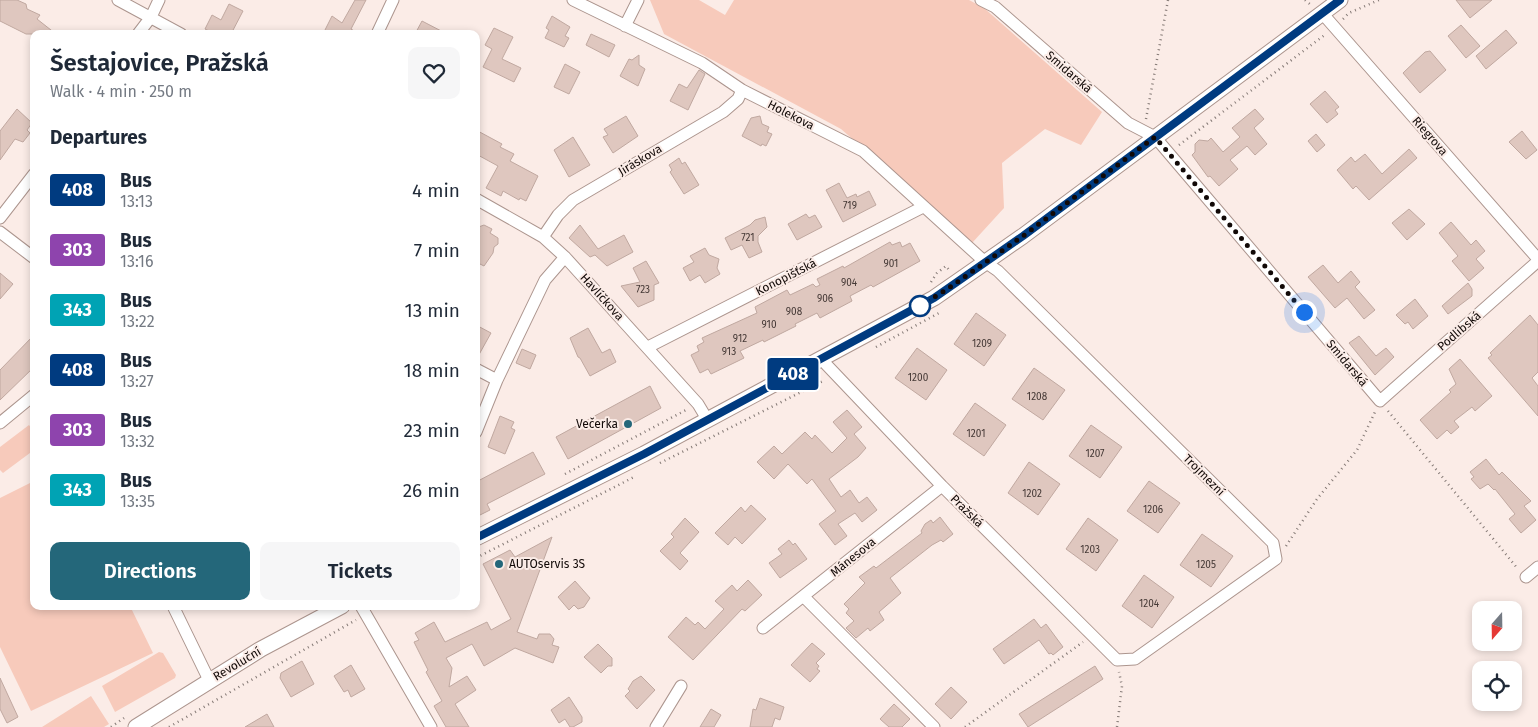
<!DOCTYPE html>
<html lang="en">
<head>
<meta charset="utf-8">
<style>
	:root { --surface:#fff; --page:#f6f6f7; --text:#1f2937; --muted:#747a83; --accent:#24677a }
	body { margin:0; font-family:"Fira Sans",sans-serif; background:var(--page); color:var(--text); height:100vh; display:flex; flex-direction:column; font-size:19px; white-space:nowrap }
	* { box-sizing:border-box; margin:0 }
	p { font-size:16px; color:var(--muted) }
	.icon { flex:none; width:28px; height:28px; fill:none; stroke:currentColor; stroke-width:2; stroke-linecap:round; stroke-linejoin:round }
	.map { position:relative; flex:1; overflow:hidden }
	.side { position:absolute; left:30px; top:30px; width:450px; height:580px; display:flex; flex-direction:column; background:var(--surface); border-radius:10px; box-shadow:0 2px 8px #0003 }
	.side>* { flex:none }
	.badge { padding:0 10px; border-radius:4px; font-size:18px; line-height:32px }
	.needle { width:32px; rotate:200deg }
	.fabs { position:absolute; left:1472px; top:601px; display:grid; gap:10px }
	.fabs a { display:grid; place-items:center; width:50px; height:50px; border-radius:10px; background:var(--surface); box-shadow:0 2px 8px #0003; font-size:25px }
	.you { position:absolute; width:25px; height:25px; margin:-12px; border:4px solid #fff; border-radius:50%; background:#1a73e8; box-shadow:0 0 0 8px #1a73e833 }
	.map>.badge { position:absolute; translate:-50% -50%; box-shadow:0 0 0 2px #fff }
	h2 { padding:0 20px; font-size:19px; line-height:45px }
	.round { display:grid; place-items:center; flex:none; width:52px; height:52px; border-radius:10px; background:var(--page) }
	.summary { display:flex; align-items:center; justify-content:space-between; height:85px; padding:0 20px }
	h1 { font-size:24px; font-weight:600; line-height:38px }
	.cta { display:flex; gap:10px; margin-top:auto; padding:10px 20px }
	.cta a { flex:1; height:58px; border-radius:10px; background:var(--accent); color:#fff; font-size:20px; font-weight:600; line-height:58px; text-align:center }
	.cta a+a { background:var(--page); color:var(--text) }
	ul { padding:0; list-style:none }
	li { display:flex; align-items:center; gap:15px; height:60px; padding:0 20px }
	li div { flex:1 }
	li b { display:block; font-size:19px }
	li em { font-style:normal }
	li .badge { min-width:55px; font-weight:700; text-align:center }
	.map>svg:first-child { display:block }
	.green { fill:#f7cabb }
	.building { fill:#dfc7bf; stroke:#c0a8a0 }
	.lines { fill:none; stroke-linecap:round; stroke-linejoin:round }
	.minor-casing { stroke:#ac958e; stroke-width:13 }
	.tertiary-casing { stroke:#ac958e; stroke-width:17 }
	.path { stroke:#847975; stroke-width:2.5; stroke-dasharray:1 4; stroke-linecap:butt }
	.minor { stroke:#fff; stroke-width:11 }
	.tertiary { stroke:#fff; stroke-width:15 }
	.line-casing { stroke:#fff; stroke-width:11 }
	.line { stroke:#003b80; stroke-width:8 }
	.walk { stroke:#110907; stroke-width:5; stroke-dasharray:0 9 }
	.stop-dot { fill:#fff; stroke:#003b80; stroke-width:2.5 }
	.poi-dot { fill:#24677a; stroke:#fbece7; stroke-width:2 }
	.labels { text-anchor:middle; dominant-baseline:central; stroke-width:4; stroke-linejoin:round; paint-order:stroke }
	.number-label { font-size:10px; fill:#443835 }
	.street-label { font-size:12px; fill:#110907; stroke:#fbece7 }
	.poi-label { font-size:12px; fill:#110907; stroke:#fbece7; text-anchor:end }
</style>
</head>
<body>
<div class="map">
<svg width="1538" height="727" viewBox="0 0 1538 727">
	<rect width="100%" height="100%" fill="#fbece7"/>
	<path class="green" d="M650 0H699L725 15 734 0H969L984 8 1102 112 1081 145 1045 129 1002 163 1004 208 972 243 841 129 664 34Z
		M29 425 34 432V450L3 473 0 470V447Z
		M34 481V606H130L153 653 31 711 0 647V498Z
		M159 652 163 653 176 675 175 678 115 712 102 686Z
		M91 696 109 724 104 727H42Z"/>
	<path class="building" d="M0 0H17L26 4 27 9 40 15 37 19 56 34H26L0 21Z
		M355 0H366L351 29 359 34H323L332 16 342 23Z
		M1456 0H1492L1470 18Z
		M229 4 243 11 231 34H215L205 29 212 15 221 20Z
		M552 16 570 27 565 36 569 38 564 47 545 38 549 30 546 28Z
		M422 21 447 34H415Z
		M1461 25 1480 46 1466 58 1448 36Z
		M494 28 513 37 502 59 521 68 514 82 483 67 492 49 485 45Z
		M1506 30 1517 43 1486 69 1476 56Z
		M591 34 615 45 609 57 586 45Z
		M1430 51 1446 70 1420 93 1403 73 1425 52Z
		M639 55V65L645 69 638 86 620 76 629 59 632 60Z
		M565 64 580 72 569 94 554 87Z
		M699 70 705 74 688 110 670 101 679 84 687 88Z
		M1325 91 1339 107 1335 110 1338 114 1327 123 1310 104Z
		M17 109 32 123 27 130 30 133 23 142 15 139 0 160V131Z
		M1255 109 1264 119 1254 128 1267 144 1255 155 1247 146 1230 160 1238 169 1219 186 1210 176 1208 177 1192 155 1195 152V144L1199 140 1208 141 1211 138 1223 152 1240 137 1232 128Z
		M626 116 638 136 613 153 603 137 608 135 604 129Z
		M760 116 762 124 769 127 767 132 772 134 766 146 762 144 761 146 742 136 751 118Z
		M476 130 502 144 500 147 514 154 510 161 538 176 526 201 520 198 519 200 503 191 501 196 486 188 498 166 476 154Z
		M1522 131 1537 150 1526 159 1509 142Z
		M1316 134 1325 145 1317 152 1308 141Z
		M573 137 590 165 569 177 554 150Z
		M1409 149 1417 158 1369 200 1356 186 1353 189 1337 170 1351 157 1355 162 1365 154 1382 174Z
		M679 158 682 164 685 162 699 185 684 194 670 172 672 170 669 165Z
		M839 183 847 198 856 194 857 197 869 191 876 205 843 222 826 190Z
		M1409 209 1425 224 1407 240 1392 223Z
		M806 214 809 218 815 215 822 227 797 240 788 224Z
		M765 217 767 227 758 236V242L762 252 749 258 742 245 731 250 725 238 750 225 755 220Z
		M1451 222 1471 245 1476 240 1485 251 1476 259 1484 268 1469 281 1452 261 1458 256 1439 233Z
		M484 225 492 229 490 233 498 238V244L494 247 493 253 484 266 476 262V228Z
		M580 225 598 249 624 235 633 252 607 266 595 255 590 257 569 238Z
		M890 242 892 245 900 242 902 247 910 243 920 261 873 287 871 285 850 296 852 301 820 318 817 313 795 324 796 326 764 342 763 340 740 351 744 358 738 361 711 374 708 369 700 373 691 355 699 351 697 346 704 342 702 338 757 313 755 307 787 290 790 295 813 284 816 287 820 285 817 279 843 266 844 268Z
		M705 248 709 255 719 259 717 268 720 274 705 283 700 275 690 281 683 268 694 262 690 256Z
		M646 261 659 283 654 285V300L638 307 621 286 640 282 633 268Z
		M1323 265 1338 283 1351 271 1360 282 1355 287 1375 310 1364 319 1347 298 1335 308 1308 277Z
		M0 273 13 284 0 299Z
		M1468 283 1472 289V296L1448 314 1442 306Z
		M1415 299 1428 316 1413 329 1408 322 1405 324 1396 315Z
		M976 313 1006 335 984 366 954 344Z
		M1530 315 1538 325V372L1532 378 1538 386V416L1488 358 1492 355 1490 353Z
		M476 325 491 333 476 360Z
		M588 328 602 353 610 349 616 362 590 376 580 358 578 357 570 338Z
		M34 335V367L0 400V370Z
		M1359 336 1376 356 1386 348 1394 357 1375 375 1349 343Z
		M917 348 947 370 926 400 895 378Z
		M522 349 536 355 530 369 516 363Z
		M1460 359 1492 396 1475 411 1472 407 1454 421 1459 427 1451 434 1447 430 1437 439 1420 420 1451 392 1449 390 1456 384 1449 369Z
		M1034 368 1065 390 1043 420 1012 399Z
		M650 386 661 408 568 459 556 437Z
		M975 403 1006 425 984 456 953 434Z
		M847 410 862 427 854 434 866 448 858 457 829 479 841 497 850 490 859 503 867 497 877 510 862 522 855 513 838 524 847 536 835 545 819 524 836 511 812 479 807 484 788 464 774 479 757 462 774 446 782 454 805 432 812 439 815 435 832 453 847 438 833 422Z
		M500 416 514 422 511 428 515 430 505 454 488 447Z
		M1091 425 1122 447 1100 478 1069 456Z
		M533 452 545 474 487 504 490 510 476 517V482Z
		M1486 459 1499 475 1502 472 1531 501 1524 506 1536 520 1521 533 1509 519 1515 514 1495 489 1494 490 1488 484 1480 489 1471 479 1474 477 1470 472Z
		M1029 462 1060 484 1038 515 1008 493Z
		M1149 481 1180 503 1158 533 1127 511Z
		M751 505 766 519 742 544 735 537 728 545 715 533 741 507 745 512Z
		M940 517 953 534 943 542 941 540 932 545 890 578 901 593 879 612 884 620 870 631 868 628 856 638 846 628 854 621 846 613 849 609 844 604 865 583 859 577 874 566 876 568 922 533 921 531 925 524 931 520 933 523Z
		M685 518 699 532 680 553 688 561 680 570 660 551 674 537 671 534Z
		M1088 518 1118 540 1096 571 1066 549Z
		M1202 534 1233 556 1211 587 1180 565Z
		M552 537 517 632 537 639 539 634H550L554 639 552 645 559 647 553 663 515 648 484 666 472 644 446 658 452 668 449 687 467 676 476 690 455 704 469 727H446L434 706 442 701 426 672 428 670 414 642 419 640 415 633 434 622 445 642 487 622 491 630 511 619 483 564 510 550 515 557Z
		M789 540 793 545 795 543 807 559 780 578 769 563 782 554 778 549Z
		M1144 575 1174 597 1152 628 1122 606Z
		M748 580 762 595 745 611 742 609 693 660 668 637 686 617 695 625 698 622 705 629 724 609 715 601 732 585 737 591Z
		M575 581 590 598 584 607 578 609 574 605 569 610 558 597Z
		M1034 619 1041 628 1046 624 1063 647 1053 655 1051 653 1049 654 1039 640 1004 664 993 649Z
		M812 643 825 654 816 663 819 666 817 669 820 671 810 682 791 665Z
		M598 644 612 658V666H608L601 673 584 657Z
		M302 661 314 684 291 697 280 678 281 673Z
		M351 665 365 689 351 697 348 690 344 692 334 676Z
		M1095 666 1103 679 1028 727 1019 714Z
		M641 676 655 690 637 709 625 696 630 691 628 689 633 681Z
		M0 678 18 717 7 723 0 709Z
		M951 687 967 702 951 719 935 704Z
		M569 697 582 717V722L573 727H570L565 719 559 723 551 710Z
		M760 698 784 707 780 720 775 718 772 727H750L753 709 756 710Z
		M894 704 910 719 902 727H889L880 719Z
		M711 709 721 715 714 727H700Z
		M267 714 274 727H245Z"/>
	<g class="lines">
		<defs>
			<path id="minor" d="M118 0 181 34
				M573 0 702 63 742 90 863 151 985 262 998 271 1273 543 1276 559 1135 659 1117 660 942 486 821 359
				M981 0 995 7 1128 123 1155 137 1380 401 1538 261
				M1322 13 1538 259
				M625 26 638 0
				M138 34 151 17 159 0
				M377 34 393 0
				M476 199 543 237 565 257 698 404 707 419
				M0 218 34 174
				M0 232 34 258
				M543 237 558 215 573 200 723 112 738 99 742 90
				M648 347 923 207
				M476 369 497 380
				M0 423 34 395
				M476 432 497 380 545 280 565 257
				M1526 577 1538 567
				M804 597 934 727
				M173 606 209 680
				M361 606 431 727
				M763 628 942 486
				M656 727 681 686"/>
			<path id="tertiary" d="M476 538 644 454 934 298 1023 236 1340 0
				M136 727 261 649 342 606"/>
		</defs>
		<use href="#minor" class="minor-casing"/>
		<use href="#tertiary" class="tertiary-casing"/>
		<path class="path" d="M1305 0 1311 5
			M1343 19 1349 13 1379 0
			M1146 119 1168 0
			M1179 145 1326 34
			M931 282 937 273 946 266 949 270
			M876 347 939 313
			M1388 411 1518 569
			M660 463 825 380
			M565 474 688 409
			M1286 546 1317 499 1357 450 1375 412
			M476 558 636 476
			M111 727 124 718
			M169 727 356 620
			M965 727 1083 642
			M1117 727 1122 686 1119 672"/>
		<use href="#minor" class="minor"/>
		<use href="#tertiary" class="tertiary"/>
	</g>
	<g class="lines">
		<defs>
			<path id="line" d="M476 538 644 454 934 298 1023 236 1340 0"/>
		</defs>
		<use href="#line" class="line-casing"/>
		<use href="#line" class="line"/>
		<path class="walk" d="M920 306 946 290 1023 236 1155 137 1304 312"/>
	</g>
	<circle class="stop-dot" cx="920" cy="306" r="10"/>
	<g class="poi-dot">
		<circle cx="628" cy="424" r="5"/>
		<circle cx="499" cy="564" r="5"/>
	</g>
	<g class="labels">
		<g class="number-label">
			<text x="850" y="206">719</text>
			<text x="748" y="238">721</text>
			<text x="891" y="264">901</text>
			<text x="849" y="283">904</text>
			<text x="643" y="290">723</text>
			<text x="825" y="299">906</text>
			<text x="794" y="312">908</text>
			<text x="769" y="325">910</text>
			<text x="740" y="339">912</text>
			<text x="982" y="344">1209</text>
			<text x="729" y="352">913</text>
			<text x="918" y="378">1200</text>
			<text x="1037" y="397">1208</text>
			<text x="976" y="434">1201</text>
			<text x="1095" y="454">1207</text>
			<text x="1032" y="494">1202</text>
			<text x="1153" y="510">1206</text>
			<text x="1090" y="550">1203</text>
			<text x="1206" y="565">1205</text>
			<text x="1149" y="604">1204</text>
		</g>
		<g class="street-label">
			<text transform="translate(1069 72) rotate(41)">Smidarská</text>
			<text transform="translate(791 115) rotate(27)">Holekova</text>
			<text transform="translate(1430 136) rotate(49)">Riegrova</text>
			<text transform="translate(640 160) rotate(-31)">Jiráskova</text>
			<text transform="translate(786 277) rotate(-27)">Konopišťská</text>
			<text transform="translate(602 297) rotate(48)">Havlíčkova</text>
			<text transform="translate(1459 331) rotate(-41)">Podlibská</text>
			<text transform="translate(1347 363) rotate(50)">Smidarská</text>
			<text transform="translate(1204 475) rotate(45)">Trojmezní</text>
			<text transform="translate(967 511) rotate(45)">Pražská</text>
			<text transform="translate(853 557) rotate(-39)">Mánesova</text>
			<text transform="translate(237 664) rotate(-31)">Revoluční</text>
		</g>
		<g class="poi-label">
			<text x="618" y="424">Večerka</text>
			<text x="509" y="564" text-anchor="start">AUTOservis 3S</text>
		</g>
	</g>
</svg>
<div class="fabs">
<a><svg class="needle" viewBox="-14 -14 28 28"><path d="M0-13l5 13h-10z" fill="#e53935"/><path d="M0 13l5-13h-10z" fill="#747a83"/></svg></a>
<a><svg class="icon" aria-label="locate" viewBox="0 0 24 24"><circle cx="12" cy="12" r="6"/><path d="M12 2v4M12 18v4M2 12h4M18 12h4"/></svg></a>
</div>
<div class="you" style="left:1304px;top:312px"></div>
<b class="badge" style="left:793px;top:374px;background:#003b80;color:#fff">408</b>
<section class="side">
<div class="summary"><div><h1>Šestajovice, Pražská</h1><p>Walk · 4 min · 250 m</p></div><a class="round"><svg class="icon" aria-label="heart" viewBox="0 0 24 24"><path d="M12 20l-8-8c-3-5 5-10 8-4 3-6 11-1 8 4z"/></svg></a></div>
<h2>Departures</h2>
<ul>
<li><span class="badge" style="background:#003b80;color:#fff">408</span><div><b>Bus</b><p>13:13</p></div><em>4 min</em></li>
<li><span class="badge" style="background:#8e44ad;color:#fff">303</span><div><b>Bus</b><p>13:16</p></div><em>7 min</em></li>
<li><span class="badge" style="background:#00a3b4;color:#fff">343</span><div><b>Bus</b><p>13:22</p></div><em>13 min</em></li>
<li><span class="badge" style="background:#003b80;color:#fff">408</span><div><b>Bus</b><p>13:27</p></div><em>18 min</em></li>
<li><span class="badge" style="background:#8e44ad;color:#fff">303</span><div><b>Bus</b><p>13:32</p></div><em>23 min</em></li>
<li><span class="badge" style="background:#00a3b4;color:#fff">343</span><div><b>Bus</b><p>13:35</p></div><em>26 min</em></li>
</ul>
<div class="cta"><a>Directions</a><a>Tickets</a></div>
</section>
</div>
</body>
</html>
